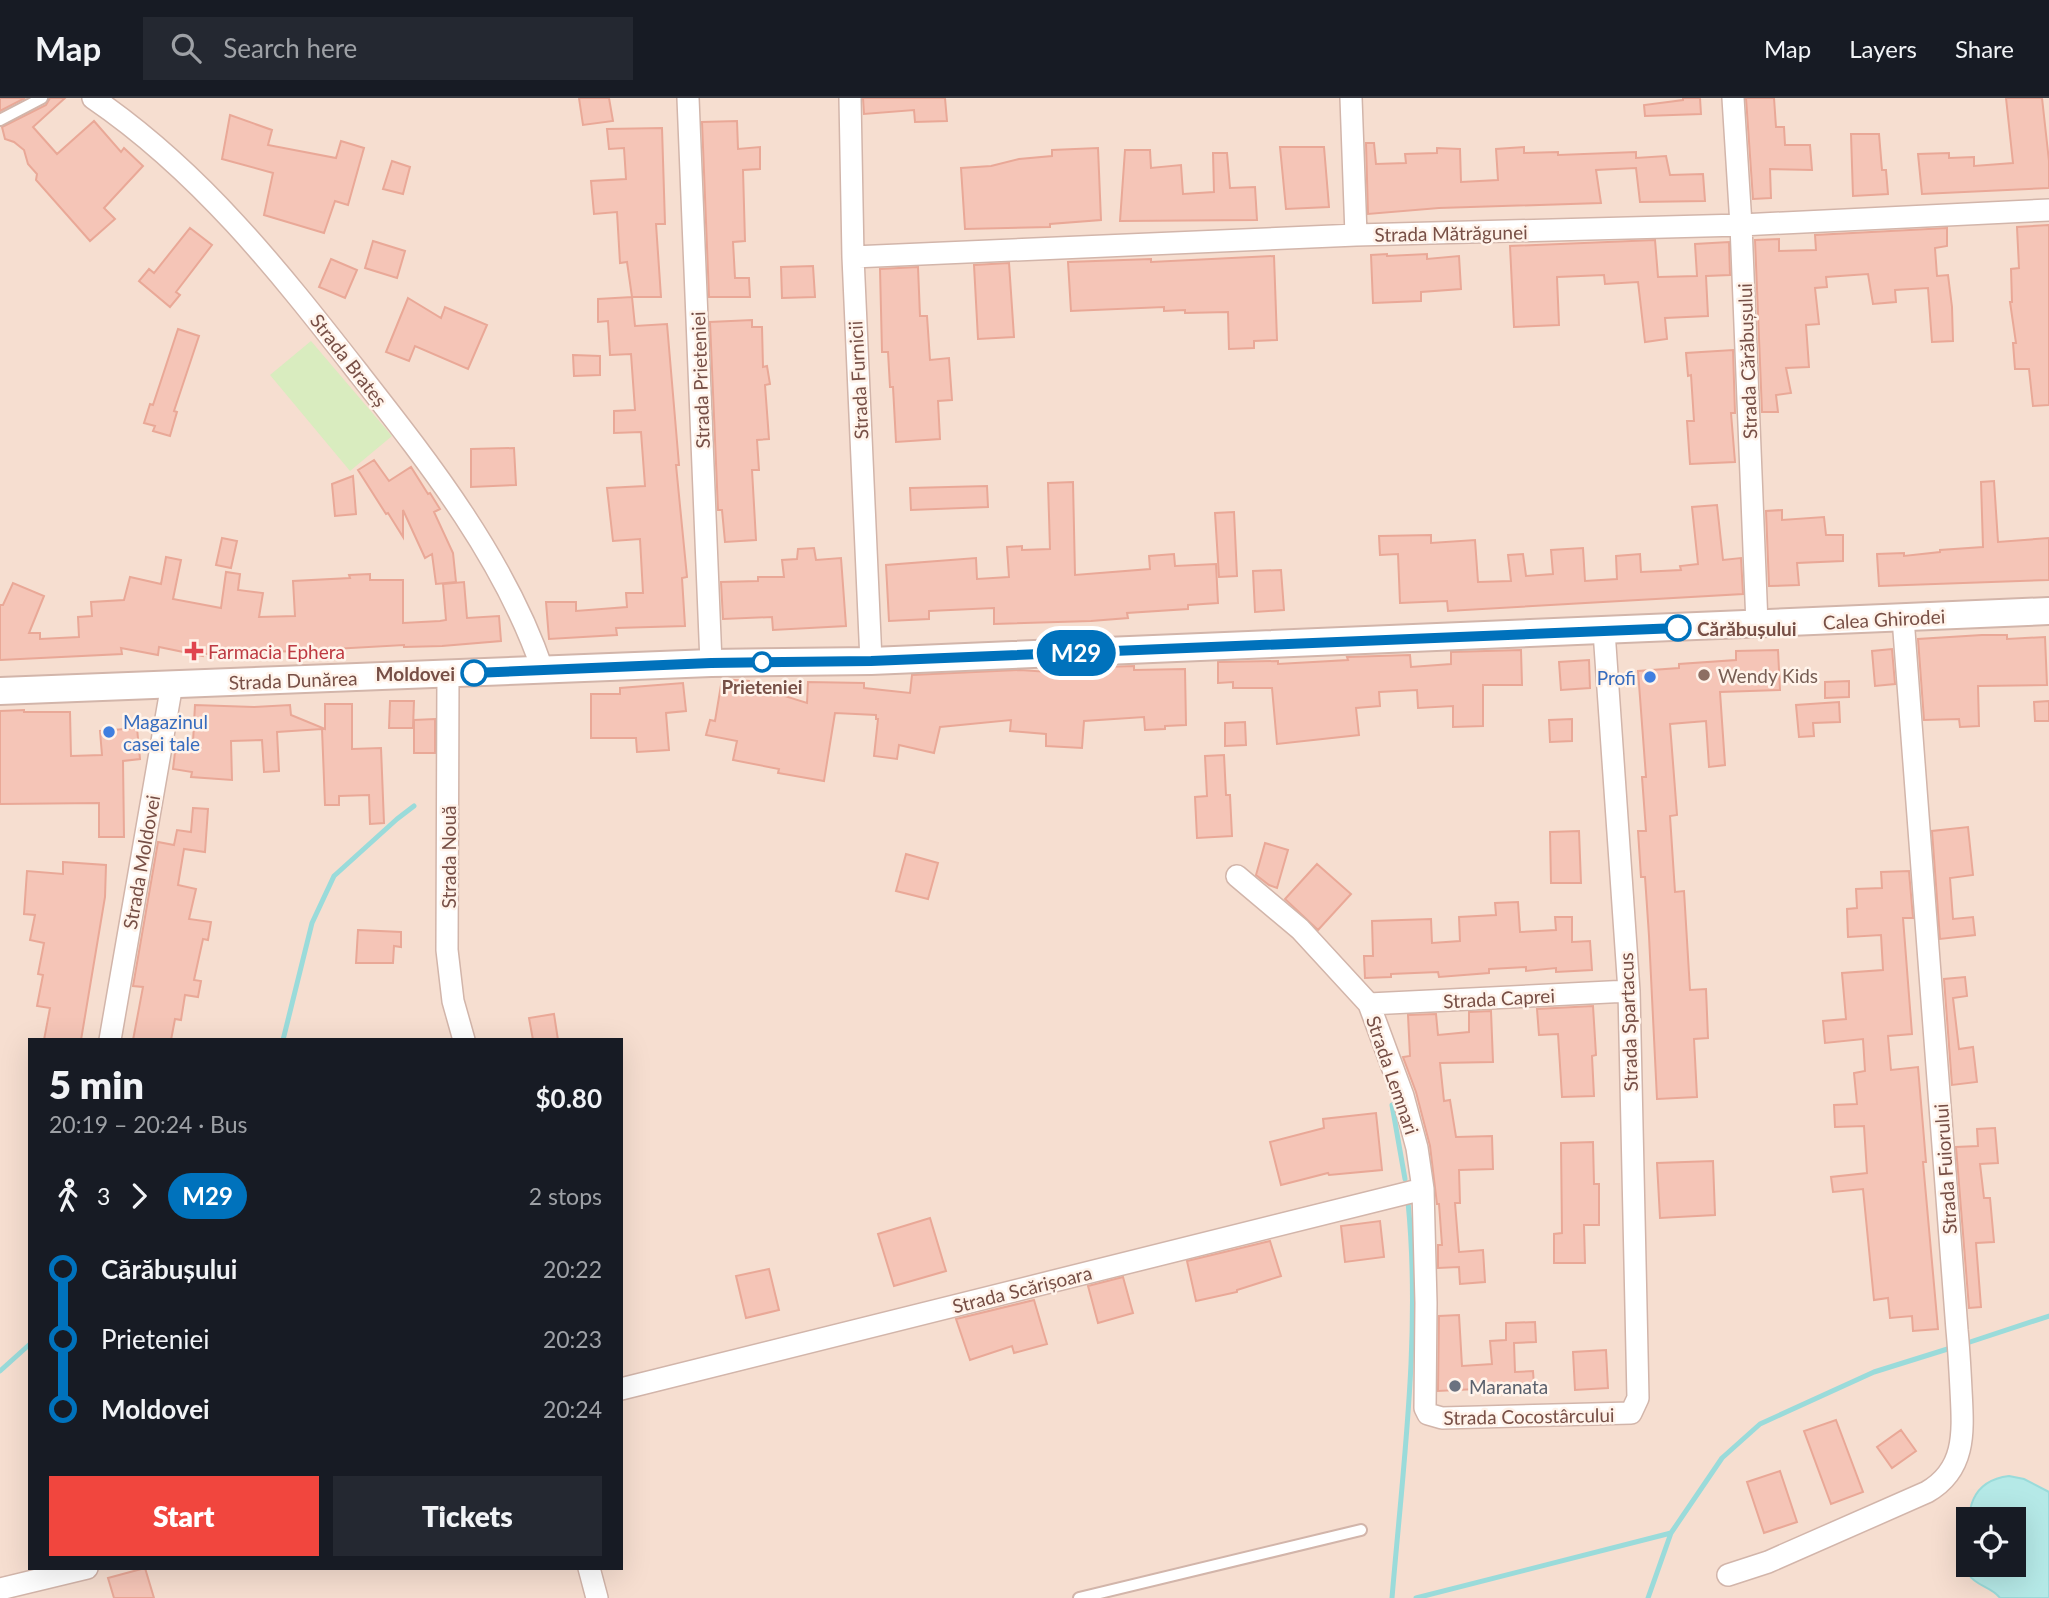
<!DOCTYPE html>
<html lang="en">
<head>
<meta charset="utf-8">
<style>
	:root { --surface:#171b24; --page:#242831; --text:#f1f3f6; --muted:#9ea1a6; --line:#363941; --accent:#f1463e }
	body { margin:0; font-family:Lato,sans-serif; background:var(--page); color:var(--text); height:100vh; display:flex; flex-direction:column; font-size:26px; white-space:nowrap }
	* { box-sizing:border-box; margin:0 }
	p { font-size:23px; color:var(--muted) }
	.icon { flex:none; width:38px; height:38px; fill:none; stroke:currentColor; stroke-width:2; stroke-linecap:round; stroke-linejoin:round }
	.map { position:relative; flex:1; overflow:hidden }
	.panel { position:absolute; left:28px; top:940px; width:595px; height:532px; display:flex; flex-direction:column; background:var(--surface); border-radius:0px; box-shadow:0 7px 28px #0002 }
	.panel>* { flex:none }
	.badge { padding:0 14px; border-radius:23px; font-size:24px; line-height:46px }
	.buttons { position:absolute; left:1956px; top:1409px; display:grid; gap:14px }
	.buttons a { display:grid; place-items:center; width:70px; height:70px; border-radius:0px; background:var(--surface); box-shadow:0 7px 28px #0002; font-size:35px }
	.map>.badge { position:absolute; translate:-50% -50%; box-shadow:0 0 0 4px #fff }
	.legs { display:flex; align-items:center; gap:10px; height:77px; padding:0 21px; font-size:23px }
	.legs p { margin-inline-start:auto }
	.overview { display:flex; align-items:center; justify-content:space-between; height:119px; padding:0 21px }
	h1 { font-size:38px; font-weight:800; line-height:52px }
	.cta { display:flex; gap:14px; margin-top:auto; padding:14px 21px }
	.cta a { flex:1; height:80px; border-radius:0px; background:var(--accent); color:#fff; font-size:28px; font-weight:800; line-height:80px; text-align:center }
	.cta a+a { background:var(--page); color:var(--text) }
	ul { padding:0 21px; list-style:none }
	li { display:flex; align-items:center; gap:24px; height:70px; font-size:26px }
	li i { display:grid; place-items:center; width:10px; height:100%; margin:0 9px; background:currentColor }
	li i::after { content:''; width:18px; height:18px; margin:-9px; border:5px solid; border-radius:50%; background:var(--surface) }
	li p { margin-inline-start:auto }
	li:first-child i { background:linear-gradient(#0000 50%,currentColor 0) }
	li:last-child i { background:linear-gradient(currentColor 50%,#0000 0) }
	header { display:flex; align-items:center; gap:42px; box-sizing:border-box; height:98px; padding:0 35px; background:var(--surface); border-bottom:2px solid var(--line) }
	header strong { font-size:33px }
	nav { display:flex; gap:38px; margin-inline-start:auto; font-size:24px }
	.search { width:490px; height:63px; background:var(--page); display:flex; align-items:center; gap:18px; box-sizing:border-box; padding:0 24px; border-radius:0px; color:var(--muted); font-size:26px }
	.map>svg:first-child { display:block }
	.residential { fill:#f6ded0; fill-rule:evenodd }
	.green { fill:#d9ecbf }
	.water { fill:#b5e9e7; stroke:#9adbda; stroke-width:2; fill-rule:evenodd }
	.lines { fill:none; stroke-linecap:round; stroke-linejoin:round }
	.stream { stroke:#9adbda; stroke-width:5 }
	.building { fill:#f5c5b7; stroke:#e9a897; stroke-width:2 }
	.service-casing { stroke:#d2b5aa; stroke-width:14 }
	.minor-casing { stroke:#d2b5aa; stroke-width:24 }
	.tertiary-casing { stroke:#d2b5aa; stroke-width:30 }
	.service { stroke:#fff; stroke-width:10 }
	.minor { stroke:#fff; stroke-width:21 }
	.tertiary { stroke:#fff; stroke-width:26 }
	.line-1-casing { stroke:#fff; stroke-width:16 }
	.line-1 { stroke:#0072bc; stroke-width:10 }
	.stop-1-dot { fill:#fff; stroke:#0072bc; stroke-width:3.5 }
	.health-dot { fill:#e0444e; stroke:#fff3ea; stroke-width:2.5 }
	.education-dot { fill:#8d6e63; stroke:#fff3ea; stroke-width:2.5 }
	.shop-dot { fill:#3f7fe0; stroke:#fff3ea; stroke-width:2.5 }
	.worship-dot { fill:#6b7280; stroke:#fff3ea; stroke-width:2.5 }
	.labels { text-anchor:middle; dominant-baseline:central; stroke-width:5; stroke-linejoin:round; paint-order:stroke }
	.street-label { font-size:19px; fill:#774f46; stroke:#fff3ea }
	.stop-label { font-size:19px; font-weight:bold; fill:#774f46; stroke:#fff3ea; text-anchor:start }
	.health-label { font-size:19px; fill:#be3a42; stroke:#fff3ea; text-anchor:start }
	.education-label { font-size:19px; fill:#785e54; stroke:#fff3ea; text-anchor:start }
	.shop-label { font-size:19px; fill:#366cbe; stroke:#fff3ea; text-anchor:end }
	.worship-label { font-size:19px; fill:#5b616d; stroke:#fff3ea; text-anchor:start }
</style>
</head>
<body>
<header>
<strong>Map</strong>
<div class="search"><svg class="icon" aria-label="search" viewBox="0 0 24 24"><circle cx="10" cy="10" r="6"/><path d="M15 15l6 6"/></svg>Search here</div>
<nav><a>Map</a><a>Layers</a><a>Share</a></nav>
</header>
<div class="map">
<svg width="2049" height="1500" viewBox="0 0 2049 1500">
	<rect width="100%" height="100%" fill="#feeee2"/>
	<path class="residential" d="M0 0H2049V1500H0ZM30 942H621V1470H30ZM1969 1421H2014V1466H1969Z"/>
	<path class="green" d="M311 243 392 338 350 373 270 277Z"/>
	<path class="water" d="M2009 1378 2024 1381 2049 1394V1500H2000C1992 1489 1976 1488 1969 1477 1963 1469 1966 1455 1967 1445 1968 1413 1969 1383 2009 1378ZM1969 1421H2014V1466H1969Z"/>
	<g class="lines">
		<path class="stream" d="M283 942 312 825 334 778 397 721 414 708
			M1392 1007 1405 1081
			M1964 1246 2049 1218
			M0 1273 30 1246
			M1392 1500C1403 1368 1421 1236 1408 1104
			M1416 1500 1671 1435
			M1648 1500 1671 1435 1722 1360 1760 1326 1874 1274 1954 1249"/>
	</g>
	<path class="building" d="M0 0H25L0 13Z
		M50 0H65L33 29 57 56 94 23 121 54 124 50 143 68 104 110 115 121 90 143 36 82 37 76 28 66 24 52 14 44 5 41 2 29 46 7Z
		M579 0H609L613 23 583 27Z
		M863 0H945L947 23 915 24 914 12 864 16Z
		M1683 0H1700L1701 16 1645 18 1644 7 1683 2Z
		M1746 0H1774L1776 29H1784L1785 47H1810L1812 72 1770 71 1771 100 1753 101Z
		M2006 0H2042L2049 63V90L1922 96 1918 56 1949 55V60L1974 59V68L2013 65Z
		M230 17 272 32 268 47 336 60 341 43 364 50 348 107 335 103 324 135 264 117 273 75 222 61Z
		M737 23 738 51 760 49V71L743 72 745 143 733 144 735 180H749L750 199H709L702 24Z
		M662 30 665 126H656L661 199H632L627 164 620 165 617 114 594 116 591 83 626 81 624 50 609 51 607 31Z
		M1851 36H1879L1882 72H1886L1888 96 1853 98Z
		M1366 45H1374L1376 66 1406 65 1405 56 1437 55V50L1460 51 1461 84 1498 82 1496 51 1524 49V55L1558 54V57L1636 54V60L1666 58 1670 77 1703 76 1705 103 1640 104 1636 70 1596 72 1601 105 1439 110 1368 116Z
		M1280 49H1324L1329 109 1286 111Z
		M1098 50 1101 122 1050 126V129L965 131 961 70 991 68 1019 61 1052 58V52Z
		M1125 52H1150L1151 70 1181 67 1183 96 1214 94 1213 55H1227L1230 90 1255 89 1257 122 1120 123Z
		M392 63 410 69 403 96 383 91Z
		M2049 127V307L2033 308 2029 271H2015L2013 245H2016L2010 204H2012L2011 171 2019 170 2017 129Z
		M190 130 212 147 176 194 180 197 170 209 139 183 149 171 154 175Z
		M1947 130V148L1935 150 1937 178 1948 177 1952 209 1953 243 1932 244 1928 190 1895 192 1896 204 1873 206 1868 176 1826 179 1827 189 1815 190 1819 226 1806 227 1809 269 1786 270 1791 295 1776 297 1778 314H1762L1755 142 1779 141V153L1816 152 1815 137Z
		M1655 142 1658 179 1697 178 1695 146 1729 144 1730 177 1706 178 1708 218 1665 220 1667 241 1645 244 1638 184 1605 186 1604 177 1557 179 1559 227 1514 229 1510 148Z
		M373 143 405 153 397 180 365 170Z
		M1387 156V158L1427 156V161L1459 158 1461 191 1421 194V203L1373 205 1371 157Z
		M1274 158 1277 242 1254 243V250L1229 251 1228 214 1185 215V212L1164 213V209L1071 213 1068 164 1151 161V164Z
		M331 161 357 172 345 200 319 189Z
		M1009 165 1014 239 978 241 974 167Z
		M813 168 815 199 782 200 781 169Z
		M918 169 920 218H927L930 262 949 260 952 302 938 303 940 341 896 344 893 289H890L888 254H882L880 171Z
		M632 199 635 228 667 226 679 367H676L687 479 682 480 685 528 616 530 617 537 549 541 546 504H576V513L627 509 626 495H643L640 441 613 443 607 390 645 388 641 334 614 335V313L635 312 631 256 610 257 608 223 598 224V201Z
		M408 200 441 220 445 209 487 227 468 271 415 248 409 263 386 254Z
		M752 222V229H762L763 269 767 268 770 286 765 287 769 341 757 342 759 372H752L756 442 725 444 722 412H718L710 224Z
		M178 231 199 238 174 313 177 314 170 338 153 333 155 328 144 325 150 306 153 307Z
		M1733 252 1735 315H1731L1735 364 1690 366 1687 323H1694L1691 277 1688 278 1686 255Z
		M573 257 600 258V277L574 278Z
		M514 350 516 387 471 389V351Z
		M374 362 389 383 411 369 428 396 430 395 440 411 434 414 453 455 456 484 436 486 432 456 425 460 403 412V439L388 415 386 416 358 372Z
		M353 378 356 416 335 418 332 386Z
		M1994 383 1998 444 2049 440V482L1879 488 1877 456 1904 455V458L1940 454V452L1983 449 1981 384Z
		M1073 384 1075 477 1150 471 1149 458 1174 456 1175 468 1216 466 1218 505 1188 507V511L1127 515 1128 520 1091 523 994 526V510L929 513V521L889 523 886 467 976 460 977 481 1009 479 1007 449 1022 448V452L1050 451 1048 385Z
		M987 388 988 409 911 412 910 390Z
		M1717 407 1723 462 1741 460 1743 496 1448 513 1447 503 1400 505 1398 456 1380 457 1379 438 1431 437V445L1475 442 1478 484 1511 483 1508 457 1523 456 1526 478 1553 476 1551 452 1583 450 1585 483 1617 481 1616 458 1640 456 1641 474 1681 472 1680 468 1698 466 1692 409Z
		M1782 412V422L1824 419 1826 437H1843V463L1797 465 1799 487 1769 488 1766 413Z
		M1234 414 1237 478 1219 479 1215 415Z
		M222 440 237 443 231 470 216 467Z
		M814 450 816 462 841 460 846 528 773 532 772 519 723 521 721 484 758 483V479H784L782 462 797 461 798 451Z
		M166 459 181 462 173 501 221 510 226 474 240 476 238 492 263 495 259 519 295 518 293 483 350 480 349 477 370 476V482H403V525L440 523 446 522 443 486 464 484 467 520 499 518 501 543 442 548 404 549V547L297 553 204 556 203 558 159 549 158 557 121 550 122 556 0 562V507H3L13 485 44 498 29 535H40V541L79 539 78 519 92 518 91 504 124 502 130 479 161 486Z
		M1281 472 1284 512 1255 514 1253 473Z
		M1982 537H2007V541L2045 539 2047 587 1978 588 1979 628 1960 629 1959 621 1924 622 1918 541Z
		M1892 551 1895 586 1875 588 1872 553Z
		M1521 552 1522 587H1483V628L1453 629V608L1418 610 1417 592 1379 594 1380 608 1356 610 1359 637 1277 646 1272 590H1233V584L1218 585V564L1278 563V566L1348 562 1347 559 1410 557 1411 569 1451 566V554Z
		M1778 552 1780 592 1720 594 1725 667 1709 669 1706 623 1670 626 1677 717 1670 718 1675 794 1684 793 1690 892 1706 891 1708 940 1694 941 1697 999 1657 1001 1649 838 1645 779H1641L1638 733H1646L1642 679H1646L1638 573 1679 570V566L1736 562V553Z
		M1589 562 1590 590 1561 592 1559 564Z
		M1134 568V572L1185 571 1186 627 1165 628V631L1145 632 1144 619 1084 623 1082 650 1046 648V636L1010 633 1011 622 940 629 934 655 899 647 897 661 874 658 878 621H876V617L835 615 824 683 778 675 779 671 733 662 737 643 706 637 710 622 715 623 722 581 749 583V587L807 605 808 584 864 585V590L910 595 912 577 1020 572 1049 574V571Z
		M1849 583V599L1825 600V584Z
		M683 585 686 613 666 615 669 652 637 654 636 640H591V596H620V590Z
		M390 603H414L413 630H389Z
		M2049 603V623H2035L2034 604Z
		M1839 604 1840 624 1813 625 1814 638 1799 639 1796 607Z
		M325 606H352V651L381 650 384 725 370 726 369 697 339 698V707H325L322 631 277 634 279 673 264 674 262 642 231 643 232 682 191 679 192 674 173 671 176 646 193 644 195 607 254 609 290 607 291 617 325 631Z
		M24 612V614H70L71 658 102 657 100 633 137 630 140 661 123 663 124 739H99V705L0 706V613Z
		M435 621V655H414V622Z
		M1572 621V643L1550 644 1549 622Z
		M1245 624 1246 647 1225 648V625Z
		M1224 657 1226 697H1230L1232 738 1197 740 1195 699 1207 698 1205 658Z
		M193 710 208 711 205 754 184 751 178 787 196 791 189 821 211 824 208 842 203 841 194 882 201 883 198 899 185 897 181 922 175 921 171 942H133L143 889 133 888 158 744 174 747 177 732 191 734Z
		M1968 729 1973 777 1950 780 1953 821 1973 819 1975 837 1940 841 1932 733Z
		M1579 733 1581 785H1551L1550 734Z
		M1265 745 1288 752 1277 790 1269 787 1256 777Z
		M906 756 938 765 928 801 896 793Z
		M63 764 106 767 105 799 81 942H44L50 910 37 908 43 877 38 876 44 845 30 842 35 817 24 816 27 773 63 776Z
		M1317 766 1351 796 1318 832 1285 801Z
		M1909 773 1913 820H1903L1912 936 1888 938 1891 972 1918 969 1926 1064H1923L1938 1231 1913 1233 1912 1218 1890 1220 1888 1200 1874 1202 1863 1091 1833 1094 1831 1079 1867 1075 1864 1028 1835 1029 1834 1007 1857 1006 1854 975 1865 973 1863 941 1825 945 1823 923 1846 921 1842 875 1883 872 1881 837 1848 839 1847 811 1857 810 1856 791 1882 790 1881 774Z
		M1518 804 1520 834 1556 832 1555 819H1572V844L1590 843 1592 872 1556 874V870L1526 873V869L1489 871V875L1439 879 1438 874 1391 876V879L1365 880 1364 858H1373L1372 823 1431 821 1432 845 1460 843 1459 819 1496 817 1495 805Z
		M358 832 401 834V849L394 848 393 865H356Z
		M1965 879 1967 898 1953 900 1959 951 1973 949 1977 984 1952 987 1944 881Z
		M1593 908 1596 957 1592 958 1594 998 1562 999 1558 936 1539 937 1537 911Z
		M1491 913 1493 964 1440 965 1444 1003 1450 1002 1456 1039 1492 1038 1493 1071 1459 1072 1460 1105H1455L1459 1154 1483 1152 1485 1184 1460 1186 1459 1169 1438 1170V1147H1442L1439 1106H1437L1430 1048 1416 994 1403 959 1410 958 1408 917 1436 916 1438 937 1469 934V914Z
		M554 916 558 942H533L529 920Z
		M1376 1015 1382 1072 1329 1077 1328 1075 1281 1087 1270 1044 1324 1030 1323 1021Z
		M1995 1030 1998 1065 1980 1066 1984 1100H1990L1994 1144 1976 1145 1981 1209 1969 1210 1956 1049 1978 1048 1977 1031Z
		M1593 1044 1594 1086H1599V1127H1584L1585 1165H1554V1136L1562 1135 1561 1045Z
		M1713 1063 1715 1117 1660 1120 1657 1065Z
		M930 1120 946 1173 894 1188 878 1136Z
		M1380 1123 1384 1159 1345 1164 1341 1128Z
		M1270 1143 1281 1178 1237 1192V1194L1196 1203 1187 1163Z
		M769 1171 779 1212 746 1220 736 1178Z
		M1123 1179 1133 1215 1098 1225 1088 1188Z
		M1034 1202 1047 1246 1014 1255 1012 1248 970 1262 956 1221Z
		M1459 1217 1462 1268 1492 1266 1490 1243 1506 1242V1225L1535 1224 1536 1244 1514 1245 1515 1274 1533 1273 1534 1288 1438 1293 1439 1218Z
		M1606 1252 1608 1290 1575 1292 1573 1254Z
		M1836 1322 1863 1394 1831 1406 1804 1333Z
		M1901 1332 1916 1353 1892 1370 1877 1349Z
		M1780 1373 1797 1424 1764 1435 1747 1384Z
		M145 1470 154 1500H114L108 1480Z"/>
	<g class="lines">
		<defs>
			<path id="service" d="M0 22 42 0
				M1079 1500 1361 1432"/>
			<path id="minor" d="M93 0C200 73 278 172 357 273 429 365 505 461 543 573
				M688 0 711 565
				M850 0 853 159 871 563
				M1351 0 1356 137
				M1733 0 1741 127 1757 526
				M853 159 1356 137 1741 127 2049 112
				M448 576 447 852 453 903 464 942
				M1237 778 1300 831 1369 906 1403 998 1417 1050 1423 1091 1426 1205 1425 1310 1428 1316 1442 1320 1631 1315 1638 1300 1629 893 1604 533
				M1369 906 1629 893
				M110 942 172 586
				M621 1291 1423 1091
				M589 1470 597 1500
				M1728 1477 1768 1464 1927 1394C1967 1371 1963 1332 1961 1292 1960 1272 1959 1252 1957 1232L1903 520
				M0 1491 87 1470"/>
			<path id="tertiary" d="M0 593 711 565 871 563 2049 513"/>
		</defs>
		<use href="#service" class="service-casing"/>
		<use href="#minor" class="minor-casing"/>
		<use href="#tertiary" class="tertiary-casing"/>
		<use href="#service" class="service"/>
		<use href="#minor" class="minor"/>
		<use href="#tertiary" class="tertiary"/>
	</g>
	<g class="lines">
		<defs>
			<path id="line-1" d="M474 575 711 565 871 563 1678 530"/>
		</defs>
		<use href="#line-1" class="line-1-casing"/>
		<use href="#line-1" class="line-1"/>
	</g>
	<g class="stop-1-dot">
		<circle cx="1678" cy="530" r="12"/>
		<circle cx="762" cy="564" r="9"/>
		<circle cx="474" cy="575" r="12"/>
	</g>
	<path class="health-dot" d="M190.5 542.5h7v7h7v7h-7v7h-7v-7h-7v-7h7z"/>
	<circle class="education-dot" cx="1704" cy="577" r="7"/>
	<g class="shop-dot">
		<circle cx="1650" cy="579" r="7"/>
		<circle cx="109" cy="634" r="7"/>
	</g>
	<circle class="worship-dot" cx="1455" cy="1288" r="7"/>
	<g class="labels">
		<g class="street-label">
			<text transform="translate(1451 135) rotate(-1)">Strada Mătrăgunei</text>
			<text transform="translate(349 262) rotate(52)">Strada Brateș</text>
			<text transform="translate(1747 263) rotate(-92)">Strada Cărăbușului</text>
			<text transform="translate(700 282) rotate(-92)">Strada Prieteniei</text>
			<text transform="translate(858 282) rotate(-93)">Strada Furnicii</text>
			<text transform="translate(1884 521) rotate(-3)">Calea Ghirodei</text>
			<text transform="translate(293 582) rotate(-2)">Strada Dunărea</text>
			<text transform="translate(448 759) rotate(-90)">Strada Nouă</text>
			<text transform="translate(141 764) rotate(-80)">Strada Moldovei</text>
			<text transform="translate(1499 900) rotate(-3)">Strada Caprei</text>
			<text transform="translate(1628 924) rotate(-92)">Strada Spartacus</text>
			<text transform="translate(1393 977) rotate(71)">Strada Lemnari</text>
			<text transform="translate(1945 1071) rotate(-94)">Strada Fuiorului</text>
			<text transform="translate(1022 1191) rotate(-14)">Strada Scărișoara</text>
			<text transform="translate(1529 1318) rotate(-1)">Strada Cocostârcului</text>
		</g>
		<g class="stop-label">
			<text x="1697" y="530">Cărăbușului</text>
			<text x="455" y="575" text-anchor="end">Moldovei</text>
			<text x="762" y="588" text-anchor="middle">Prieteniei</text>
		</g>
		<g class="health-label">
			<text x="208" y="553">Farmacia Ephera</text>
		</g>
		<g class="education-label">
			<text x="1718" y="577">Wendy Kids</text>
		</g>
		<g class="shop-label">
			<text x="1636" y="579">Profi</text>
			<text x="123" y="623" text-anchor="start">Magazinul<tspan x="123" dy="22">casei tale</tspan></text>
		</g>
		<g class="worship-label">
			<text x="1469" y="1288">Maranata</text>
		</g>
	</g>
</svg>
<div class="buttons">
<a><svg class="icon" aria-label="locate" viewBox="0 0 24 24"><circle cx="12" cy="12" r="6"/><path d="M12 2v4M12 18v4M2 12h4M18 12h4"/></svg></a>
</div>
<b class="badge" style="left:1076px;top:555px;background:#0072bc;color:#fff">M29</b>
<section class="panel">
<div class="overview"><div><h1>5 min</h1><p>20:19 – 20:24 · Bus</p></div><b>$0.80</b></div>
<div class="legs"><svg class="icon" aria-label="walk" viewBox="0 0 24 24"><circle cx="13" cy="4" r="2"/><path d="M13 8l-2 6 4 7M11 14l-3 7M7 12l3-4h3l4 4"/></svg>3<svg class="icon" aria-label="forward" viewBox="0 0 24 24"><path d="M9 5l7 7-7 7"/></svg><b class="badge" style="background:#0072bc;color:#fff">M29</b><p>2 stops</p></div>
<ul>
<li><i style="color:#0072bc"></i><b>Cărăbușului</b><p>20:22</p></li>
<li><i style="color:#0072bc"></i><span>Prieteniei</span><p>20:23</p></li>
<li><i style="color:#0072bc"></i><b>Moldovei</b><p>20:24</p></li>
</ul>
<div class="cta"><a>Start</a><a>Tickets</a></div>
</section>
</div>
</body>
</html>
